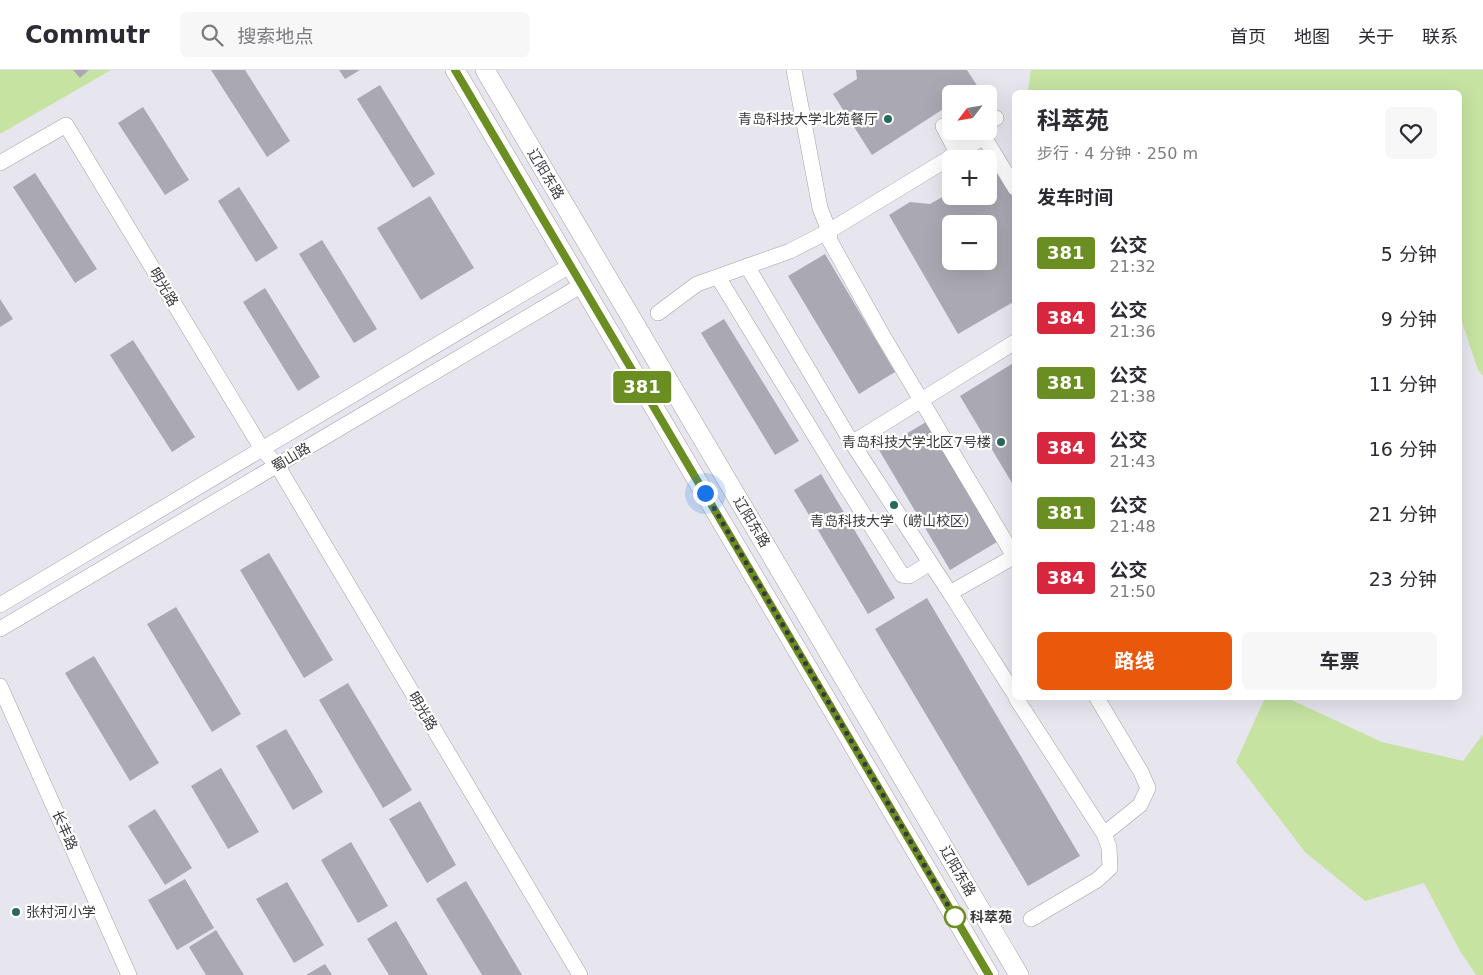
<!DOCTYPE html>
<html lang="zh">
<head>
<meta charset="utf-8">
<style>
	:root { --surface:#fff; --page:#f7f7f7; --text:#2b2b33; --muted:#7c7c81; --line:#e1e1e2; --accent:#ea580c }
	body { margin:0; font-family:"DejaVu Sans","Noto Sans SC",sans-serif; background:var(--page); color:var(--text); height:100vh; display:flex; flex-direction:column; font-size:19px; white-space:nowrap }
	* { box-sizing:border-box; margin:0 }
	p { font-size:16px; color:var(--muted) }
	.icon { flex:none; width:28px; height:28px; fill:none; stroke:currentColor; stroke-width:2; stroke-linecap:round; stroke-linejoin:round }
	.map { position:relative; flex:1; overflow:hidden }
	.panel { position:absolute; left:1012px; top:20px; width:450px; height:610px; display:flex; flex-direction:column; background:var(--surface); border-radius:8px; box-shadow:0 5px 20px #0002 }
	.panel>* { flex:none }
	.badge { padding:0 10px; border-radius:4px; font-size:18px; line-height:32px }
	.needle { width:32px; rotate:239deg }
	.tools { position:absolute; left:942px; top:15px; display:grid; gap:10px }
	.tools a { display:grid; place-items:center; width:55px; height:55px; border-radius:8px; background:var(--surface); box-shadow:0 5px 20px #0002; font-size:25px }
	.you { position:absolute; width:25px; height:25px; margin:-12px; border:4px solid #fff; border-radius:50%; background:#1a73e8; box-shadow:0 0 0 8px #1a73e833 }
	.map>.badge { position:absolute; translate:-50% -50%; box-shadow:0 0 0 2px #fff }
	h2 { padding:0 25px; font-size:19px; line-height:45px }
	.round { display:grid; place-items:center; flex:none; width:52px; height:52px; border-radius:8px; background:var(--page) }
	.overview { display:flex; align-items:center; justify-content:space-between; height:85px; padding:0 25px }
	h1 { font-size:24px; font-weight:700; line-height:38px }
	.action { display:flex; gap:10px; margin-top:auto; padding:10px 25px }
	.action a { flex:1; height:58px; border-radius:8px; background:var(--accent); color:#fff; font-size:20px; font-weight:700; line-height:58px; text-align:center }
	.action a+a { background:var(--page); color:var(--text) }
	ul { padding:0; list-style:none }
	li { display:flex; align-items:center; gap:15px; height:65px; padding:0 25px }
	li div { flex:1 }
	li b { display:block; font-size:19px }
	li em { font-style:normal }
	li .badge { min-width:55px; font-weight:700; text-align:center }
	header { display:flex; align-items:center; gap:30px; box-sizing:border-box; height:70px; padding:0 25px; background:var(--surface); border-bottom:1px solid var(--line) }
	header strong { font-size:24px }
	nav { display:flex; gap:28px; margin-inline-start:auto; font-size:18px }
	.search { width:350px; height:45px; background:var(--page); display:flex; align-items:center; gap:12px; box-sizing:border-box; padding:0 18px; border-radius:8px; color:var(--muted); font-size:19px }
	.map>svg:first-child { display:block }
	.green { fill:#c6e3a2 }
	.building { fill:#aaa8b2; fill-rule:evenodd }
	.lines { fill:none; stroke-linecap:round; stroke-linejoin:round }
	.minor-casing { stroke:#a2a0a9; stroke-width:16 }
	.major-casing { stroke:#a2a0a9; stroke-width:20 }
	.minor { stroke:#fff; stroke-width:15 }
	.major { stroke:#fff; stroke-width:19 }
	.line-casing { stroke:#fff; stroke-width:11 }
	.line { stroke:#6b8e23; stroke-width:8 }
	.walk { stroke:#3a3a3d; stroke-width:5; stroke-dasharray:0 9 }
	.poi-dot { fill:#27695a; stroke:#fff; stroke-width:2 }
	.stop-dot { fill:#fff; stroke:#6b8e23; stroke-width:2.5 }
	.labels { text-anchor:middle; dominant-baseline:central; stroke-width:4.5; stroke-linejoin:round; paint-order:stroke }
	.poi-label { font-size:14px; fill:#3a3a3d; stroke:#fff; text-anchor:end }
	.street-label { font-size:14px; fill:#3a3a3d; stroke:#fff }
	.stop-label { font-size:14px; font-weight:bold; fill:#3a3a3d; stroke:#fff; text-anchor:start }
</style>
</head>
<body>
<header>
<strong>Commutr</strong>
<div class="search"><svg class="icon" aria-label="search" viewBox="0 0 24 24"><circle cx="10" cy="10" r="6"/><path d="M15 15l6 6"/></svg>搜索地点</div>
<nav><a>首页</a><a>地图</a><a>关于</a><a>联系</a></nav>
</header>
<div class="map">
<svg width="1483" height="905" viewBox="0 0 1483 905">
	<rect width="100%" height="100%" fill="#e7e5ee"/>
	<path class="green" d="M0 0H111L0 64Z
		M1031 0H1483V306L1478 300 1460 246V22H1028Z
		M1265 628H1287L1382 672 1463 691 1483 664V905H1476L1460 881 1424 813 1365 831 1305 782 1236 692Z"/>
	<path class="building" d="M73 0H89L80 8Z
		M211 0H245L290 71 267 87Z
		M339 0H360L345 9Z
		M856 0H967L978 17 968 24H951V34L872 85 833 24 857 9Z
		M380 15 435 104 413 118 357 29Z
		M143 37 189 110 165 125 118 53Z
		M993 83 1015 121V231L958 264 889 145 910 132 930 134 951 122V126H989V89H983ZM951 154H989V191H951Z
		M35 103 97 199 75 213 13 117Z
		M239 117 278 178 256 192 218 131Z
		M430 126 474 198 421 230 377 158Z
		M322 170 377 259 354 273 299 184Z
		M825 184 895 302 859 324 788 206Z
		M265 218 320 307 298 321 243 232Z
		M0 229 13 249 0 257Z
		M724 249 799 371 775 385 701 263Z
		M133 270 195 367 172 382 110 285Z
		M1015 292V418L960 326Z
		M926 352 997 472 950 500 879 380Z
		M821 404 895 528 868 544 794 420Z
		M269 483 333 590 304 608 240 500Z
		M927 528 1080 786 1028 816 875 559Z
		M176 537 241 644 212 662 147 554Z
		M94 586 159 693 130 711 65 603Z
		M348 613 412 720 383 738 319 630Z
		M286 659 323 722 293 740 256 676Z
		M221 698 259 762 228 779 191 716Z
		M420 731 456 795 427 813 389 749Z
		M155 739 192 798 165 815 128 756Z
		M351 772 388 836 358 853 321 790Z
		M185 809 214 858 177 880 148 830Z
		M466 811 522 905H482L436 829Z
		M287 812 324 875 294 893 256 829Z
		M396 851 428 905H389L367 869Z
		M216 860 244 905H206L189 877Z
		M325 894 332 905H306Z"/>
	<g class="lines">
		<defs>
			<path id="minor" d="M794 0 820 138 829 161 830 171 883 266 1015 488
				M989 52 996 48
				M943 56 953 75 968 65
				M0 93 66 55 262 379 277 395 580 905
				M747 196 852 373 950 523 1015 486
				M718 207 840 407 902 505 909 506 930 493
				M658 243 697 214 790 181 829 161 984 67 1015 118
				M852 373 1015 272
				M950 523 1015 625
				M0 535 571 195
				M0 559 582 215
				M0 616 129 905
				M1016 628 1104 764 1109 777 1110 798 1097 810 1031 849
				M1097 628 1141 702 1148 718 1140 735 1104 764"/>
			<path id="major" d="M455 0 989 905
				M485 0 1019 905"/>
		</defs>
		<use href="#minor" class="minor-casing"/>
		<use href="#major" class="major-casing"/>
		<use href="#minor" class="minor"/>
		<use href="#major" class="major"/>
	</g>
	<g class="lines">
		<defs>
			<path id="line" d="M455 0 989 905"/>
		</defs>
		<use href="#line" class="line-casing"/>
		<use href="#line" class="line"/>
		<path class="walk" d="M705 423 955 847"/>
	</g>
	<g class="poi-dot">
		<circle cx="888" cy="49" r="5"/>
		<circle cx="1001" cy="372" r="5"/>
		<circle cx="894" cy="435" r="5"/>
		<circle cx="16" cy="842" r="5"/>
	</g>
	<circle class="stop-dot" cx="955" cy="847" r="10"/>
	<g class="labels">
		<g class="poi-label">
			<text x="878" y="49">青岛科技大学北苑餐厅</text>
			<text x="991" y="372">青岛科技大学北区7号楼</text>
			<text x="894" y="451" text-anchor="middle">青岛科技大学（崂山校区）</text>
			<text x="26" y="842" text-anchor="start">张村河小学</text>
		</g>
		<g class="street-label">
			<text transform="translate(546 104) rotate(59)">辽阳东路</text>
			<text transform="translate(164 217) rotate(59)">明光路</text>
			<text transform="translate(291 387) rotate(-31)">蜀山路</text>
			<text transform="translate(752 452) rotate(59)">辽阳东路</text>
			<text transform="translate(423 641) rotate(59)">明光路</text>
			<text transform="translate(65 760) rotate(66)">长丰路</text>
			<text transform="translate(958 801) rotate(60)">辽阳东路</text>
		</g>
		<g class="stop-label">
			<text x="970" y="847">科萃苑</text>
		</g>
	</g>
</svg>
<div class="tools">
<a><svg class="needle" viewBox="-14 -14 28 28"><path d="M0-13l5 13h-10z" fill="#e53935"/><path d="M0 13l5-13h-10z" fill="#7c7c81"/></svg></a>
<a>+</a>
<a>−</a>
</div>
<div class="you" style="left:705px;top:423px"></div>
<b class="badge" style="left:642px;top:317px;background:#6b8e23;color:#fff">381</b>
<section class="panel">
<div class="overview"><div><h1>科萃苑</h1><p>步行 · 4 分钟 · 250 m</p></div><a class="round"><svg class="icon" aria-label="heart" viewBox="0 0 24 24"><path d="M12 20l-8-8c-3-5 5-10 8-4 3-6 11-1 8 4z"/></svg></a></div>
<h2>发车时间</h2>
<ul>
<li><span class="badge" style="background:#6b8e23;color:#fff">381</span><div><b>公交</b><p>21:32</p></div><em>5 分钟</em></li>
<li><span class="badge" style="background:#d7263d;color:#fff">384</span><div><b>公交</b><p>21:36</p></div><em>9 分钟</em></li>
<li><span class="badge" style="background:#6b8e23;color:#fff">381</span><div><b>公交</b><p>21:38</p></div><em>11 分钟</em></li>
<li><span class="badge" style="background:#d7263d;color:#fff">384</span><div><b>公交</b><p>21:43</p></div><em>16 分钟</em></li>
<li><span class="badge" style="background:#6b8e23;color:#fff">381</span><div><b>公交</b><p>21:48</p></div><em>21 分钟</em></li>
<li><span class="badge" style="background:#d7263d;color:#fff">384</span><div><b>公交</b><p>21:50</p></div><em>23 分钟</em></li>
</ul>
<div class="action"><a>路线</a><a>车票</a></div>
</section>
</div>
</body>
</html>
